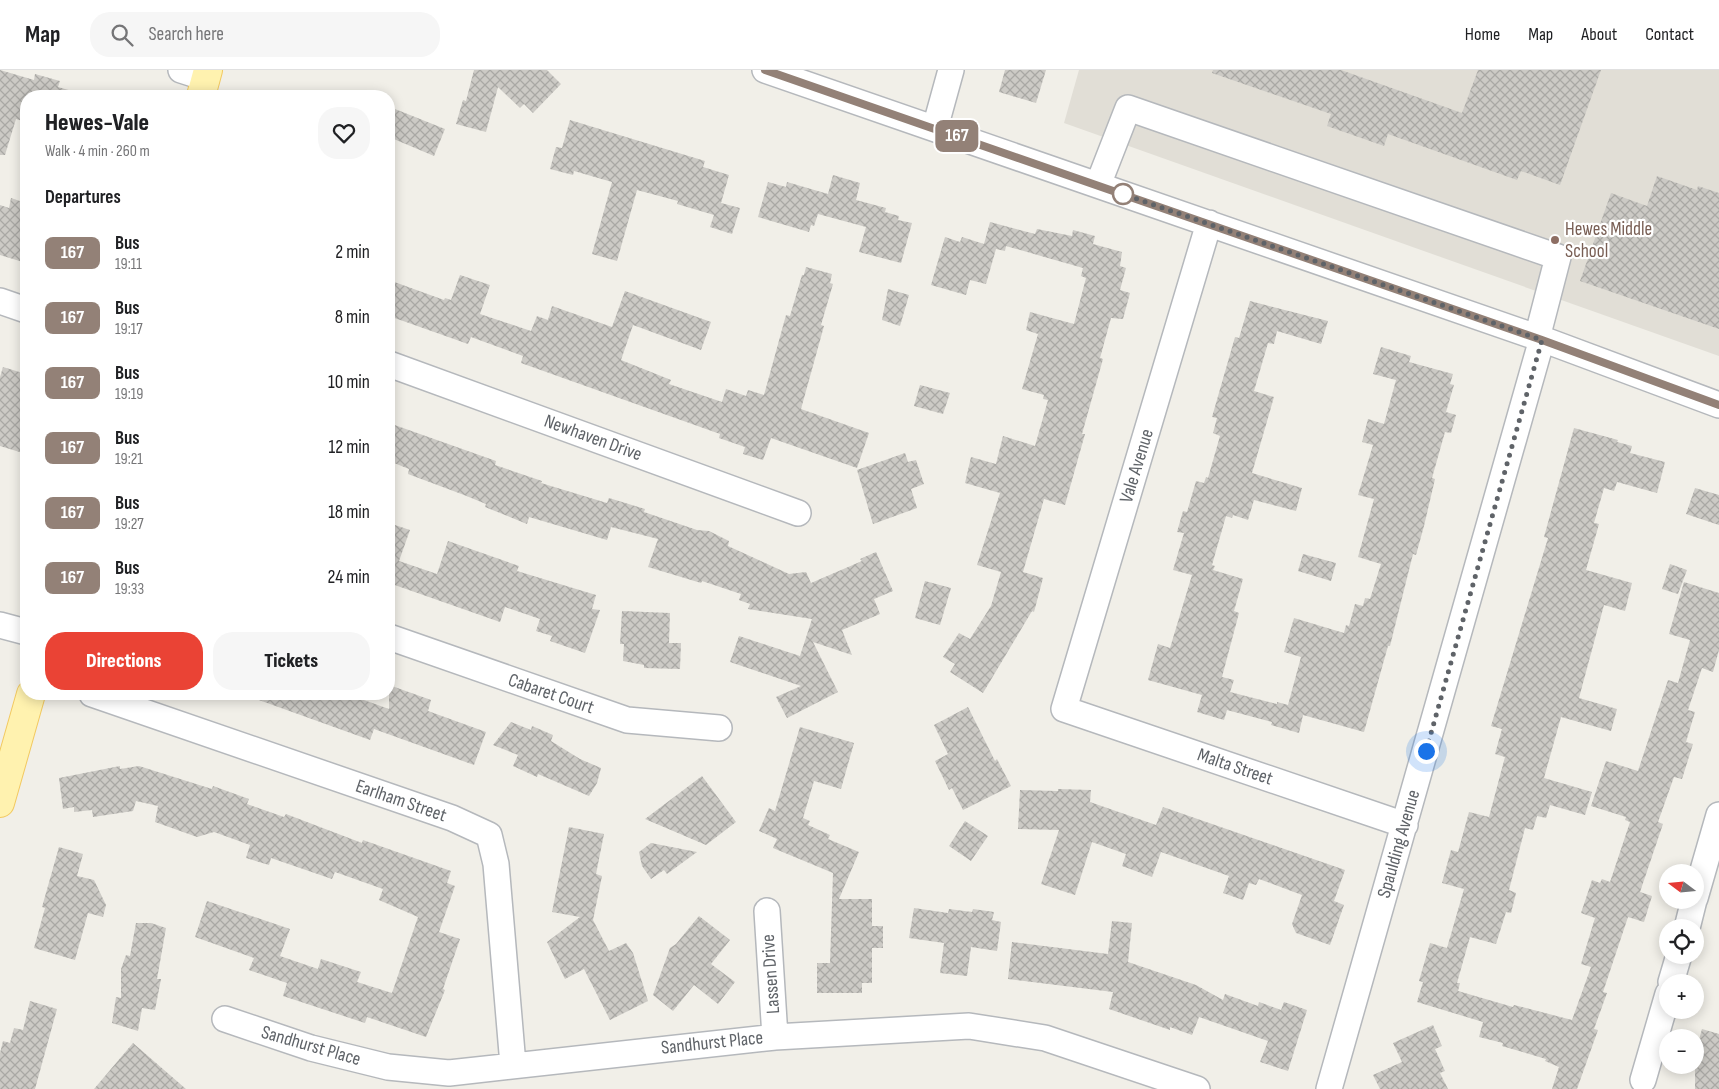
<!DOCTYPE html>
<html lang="en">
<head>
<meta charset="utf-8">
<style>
	:root { --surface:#fff; --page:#f6f6f6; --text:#202124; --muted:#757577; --line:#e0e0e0; --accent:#ea4335 }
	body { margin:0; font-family:"Sofia Sans Condensed",sans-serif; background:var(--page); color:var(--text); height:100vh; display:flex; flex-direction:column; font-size:19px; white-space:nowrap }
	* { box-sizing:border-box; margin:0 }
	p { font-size:16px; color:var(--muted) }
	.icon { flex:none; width:28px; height:28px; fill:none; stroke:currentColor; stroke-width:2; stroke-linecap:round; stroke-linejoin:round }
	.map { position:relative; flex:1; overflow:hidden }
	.details { position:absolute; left:20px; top:20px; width:375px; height:610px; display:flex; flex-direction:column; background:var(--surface); border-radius:20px; box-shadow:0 2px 12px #0003 }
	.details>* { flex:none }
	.badge { padding:0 10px; border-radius:8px; font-size:18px; line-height:32px }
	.needle { width:32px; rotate:286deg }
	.tools { position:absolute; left:1659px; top:794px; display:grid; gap:10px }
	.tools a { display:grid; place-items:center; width:45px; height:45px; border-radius:50%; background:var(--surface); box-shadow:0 2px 12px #0003; font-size:25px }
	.you { position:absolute; width:25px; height:25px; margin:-12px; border:4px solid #fff; border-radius:50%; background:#1a73e8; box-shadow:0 0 0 8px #1a73e833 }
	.map>.badge { position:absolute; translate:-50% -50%; box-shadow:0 0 0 2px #fff }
	h2 { padding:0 25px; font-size:19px; line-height:45px }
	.round { display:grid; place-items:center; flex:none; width:52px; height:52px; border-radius:20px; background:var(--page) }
	.summary { display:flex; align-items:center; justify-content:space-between; height:85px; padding:0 25px }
	h1 { font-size:24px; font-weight:800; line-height:38px }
	.button { display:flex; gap:10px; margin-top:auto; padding:10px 25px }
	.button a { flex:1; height:58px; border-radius:20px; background:var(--accent); color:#fff; font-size:20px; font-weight:800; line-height:58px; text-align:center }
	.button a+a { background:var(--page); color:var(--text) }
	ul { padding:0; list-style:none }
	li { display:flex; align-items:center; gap:15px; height:65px; padding:0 25px }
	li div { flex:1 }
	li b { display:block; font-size:19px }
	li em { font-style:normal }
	li .badge { min-width:55px; font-weight:700; text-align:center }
	header { display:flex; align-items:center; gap:30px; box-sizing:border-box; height:70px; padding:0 25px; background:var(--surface); border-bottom:1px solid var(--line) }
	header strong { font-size:24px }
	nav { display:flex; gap:28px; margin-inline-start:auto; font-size:18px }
	.search { width:350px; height:45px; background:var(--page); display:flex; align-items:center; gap:12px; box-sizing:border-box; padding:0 18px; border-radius:20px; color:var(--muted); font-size:19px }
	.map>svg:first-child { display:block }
	.education { fill:#e1ded6 }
	.building { fill:url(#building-cross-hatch) }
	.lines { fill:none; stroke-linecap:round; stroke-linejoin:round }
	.minor-casing { stroke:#b5b8bc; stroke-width:28 }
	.major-casing { stroke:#f2c960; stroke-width:30 }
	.minor { stroke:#fff; stroke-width:25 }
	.major { stroke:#fff2af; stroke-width:28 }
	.line-casing { stroke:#fff; stroke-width:11 }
	.line { stroke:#938177; stroke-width:8 }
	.walk { stroke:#5f6368; stroke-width:5; stroke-dasharray:0 9 }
	.stop-dot { fill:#fff; stroke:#938177; stroke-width:2.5 }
	.education-dot { fill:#8d6e63; stroke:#fff; stroke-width:2 }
	.labels { text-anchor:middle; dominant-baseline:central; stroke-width:4.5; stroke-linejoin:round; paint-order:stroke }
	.education-label { font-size:19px; fill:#785e54; stroke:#fff; text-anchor:start }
	.street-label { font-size:19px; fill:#5f6368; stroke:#fff }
</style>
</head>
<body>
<header>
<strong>Map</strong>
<div class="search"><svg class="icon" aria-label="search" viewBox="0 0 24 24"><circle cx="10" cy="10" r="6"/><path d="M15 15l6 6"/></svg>Search here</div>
<nav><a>Home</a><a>Map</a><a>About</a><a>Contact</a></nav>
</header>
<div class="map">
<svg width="1719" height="1019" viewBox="0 0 1719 1019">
	<defs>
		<pattern id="building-cross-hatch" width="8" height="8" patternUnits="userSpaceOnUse" patternTransform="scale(1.25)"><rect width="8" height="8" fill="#cccac5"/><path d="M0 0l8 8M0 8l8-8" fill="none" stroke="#a9a8a4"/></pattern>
	</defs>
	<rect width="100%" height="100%" fill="#f1efe8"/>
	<path class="education" d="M1079 0H1719V286L1064 53Z"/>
	<path class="building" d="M0 0 34 10 35 4 60 11 58 17 72 21 71 26H26V52L16 49 5 85H0Z
		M474 0H547L561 14 533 43 524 34 520 38 498 17 486 62 456 54 463 30 466 31Z
		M1005 0H1046L1036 33 999 22Z
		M1213 0H1341L1462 43 1478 0H1601L1560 115 1521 101 1517 110 1388 64 1384 76 1327 56 1331 44 1212 3Z
		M395 39 445 59 434 86 389 67V53Z
		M570 50 705 91 703 97 729 105 721 133 740 138 732 164 710 157 714 145 677 134 678 131 637 120 617 191 592 184 612 112 574 101 573 105 550 99 556 77 562 78Z
		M833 105 860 113 856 130 886 138 885 142 899 146 898 150 912 153 901 193 859 182 866 157 818 144 814 156 811 155 809 162 758 147 768 112 786 117 787 112 828 124Z
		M1657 106 1697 120 1698 116 1719 123V259L1580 211 1611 123 1647 136Z
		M11 128 26 133V193L0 185V135L9 138Z
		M990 152 1035 164 1037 159 1072 166 1073 160 1095 166 1093 174 1122 182 1120 196 1126 198 1120 220 1130 223 1123 249 1111 248 1100 288 1103 289 1082 364H1085L1065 435 1044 429 1023 502 1043 508 1034 542 1032 541 983 623 950 602 955 594 943 587 959 563 970 569 991 536 1001 502 977 495 1000 423 965 413 971 387 996 394 1003 366 1035 376 1048 330 1043 329 1044 325 1022 319 1038 264 1026 260 1030 242 1074 254 1086 208 1081 206 1083 198 1006 176 1005 181 996 179 986 214 970 210 966 225 931 215 945 167 960 172 962 167 984 174Z
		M806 197 832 204 830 213 833 214 821 255 824 256 801 339 869 363 857 398 771 368 763 390 743 384 745 377 719 368 720 364 521 293 523 286 471 267 468 274 389 246V210L444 230 445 228 451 230 460 205 490 215 480 244 531 261 537 246 548 250 552 236 612 257 625 221 711 252 701 280 633 255 621 290 671 310 669 314 722 332 726 319 746 326 748 320 764 325 786 245 790 246 802 205H804Z
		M888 219 909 225 900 256 882 250Z
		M1250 231 1328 251 1321 274 1277 261 1274 274 1268 273 1254 321 1274 327 1252 403 1302 418 1296 441 1254 430 1248 450 1233 445 1232 448 1226 446 1212 495 1215 496 1213 500 1243 509 1234 541 1239 543 1222 607 1234 610 1230 622 1277 634V632L1288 635 1301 587 1284 582 1294 548 1344 563 1346 555 1349 556 1355 534 1363 536 1365 528 1370 529 1381 494 1358 487 1374 429 1358 425 1373 375 1362 372 1368 349 1384 354 1396 310 1373 304 1381 277 1411 286 1409 292 1453 304 1450 314 1454 315 1446 342 1456 345 1451 363 1445 362 1432 408 1435 409 1424 456 1416 485 1413 484 1390 576H1388L1364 662 1303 645 1299 663 1271 655 1272 652 1227 640 1224 650 1197 642 1202 625 1148 610 1158 574 1170 578 1192 505 1173 500 1184 463 1177 462 1183 441 1187 442 1196 411 1204 413 1206 407 1208 408 1220 366 1213 363 1217 348 1212 347 1235 267 1239 268Z
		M3 297 26 304 20 326 26 327V384L0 376V307Z
		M920 315 950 323 943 344 914 336Z
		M389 353 496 391 495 395 542 411 541 413 607 433 609 428 645 439 644 442 697 460 709 461 729 471 728 476 789 504 806 502 811 513 862 491 860 489 876 482 893 521 874 529 880 544 842 560 852 585 813 572 838 622 787 648 776 627 801 616 730 592 739 566 800 586 812 549 748 539 750 534 739 530 741 524 702 511 701 513 648 497 658 469 611 457 607 470 529 447 527 454 485 437 486 434 464 425 408 404 409 399 389 391Z
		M1574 358 1618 370 1617 372 1632 376 1630 383 1665 392 1657 423 1617 412 1614 421 1604 418 1594 453 1599 454 1586 500 1632 513 1625 541 1604 535 1579 628 1617 639 1611 661 1561 647 1544 708 1592 722 1585 745 1550 735 1546 748 1537 746 1533 760 1525 758 1509 820 1516 823 1511 843 1506 842 1496 874 1470 867 1457 913H1460L1458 921 1513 937 1514 935 1572 950 1591 897 1581 894 1595 848 1581 843 1592 810 1600 813 1602 809 1610 812 1630 752 1625 750 1626 747 1591 736 1606 691 1638 701 1668 610 1678 613 1690 570 1669 564 1684 512 1719 523V580L1713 602 1702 598 1688 640 1695 642 1686 672 1693 674 1682 709 1674 707 1658 752 1663 754 1640 822 1652 826 1644 852 1628 847 1603 922 1607 923 1594 959 1598 960 1577 1019H1552L1559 997 1545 991 1546 989 1502 976 1503 973 1479 967 1483 952 1417 932 1423 912 1419 911 1430 873 1447 878 1464 819 1442 813 1451 780 1458 782 1469 742 1489 747 1505 687 1495 684 1502 659 1491 656 1548 468 1544 467Z
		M905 383 908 392 916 390 924 414 911 419 917 438 873 454 857 400Z
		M1695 418 1719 425V455L1686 444Z
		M389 453 410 460 399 491 437 504 448 471 519 496 517 501 596 525 592 539 600 540 585 583 550 571 552 566 536 561 540 549 505 537 500 552 389 513Z
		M1303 484 1336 493 1331 511 1298 501Z
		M1670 494 1687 500 1678 524 1662 519Z
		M925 511 951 518 940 555 915 548Z
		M622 541 670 543 669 573H681L680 599 644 598V595L623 591 624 574H620Z
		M389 615 431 630 428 641 486 662 474 695 374 659 370 670 248 626V624H347L389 639Z
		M968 637 995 691 997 689 1011 716 963 740 952 718 949 720 935 691 948 684 934 655Z
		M511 652 531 660 532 656 553 665 551 671 580 689 601 698 597 713 589 726 538 704 537 707 513 696 518 685 493 675Z
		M800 657 854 673 841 719 814 711 803 748 810 751 808 755 830 765 828 769 859 782 839 829H872V856H883V878H872V913H862V923H817V893H830L833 803 773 778 777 769 759 761 769 738 775 741Z
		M120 696V699L139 696 212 719 213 716 249 729 247 734 284 747 286 744 362 773 363 770 451 801 447 813 455 816 439 862 460 869 443 919 445 920 426 967 367 947 365 953 283 926 287 913 249 900 254 888 195 867 207 831 290 859 280 886 318 899 321 889 361 902 357 912 392 923 418 847 379 830 383 819 335 802 332 809 271 788 269 795 246 788 250 775 214 762 197 767 155 752 158 736 136 731 133 741 93 747 92 740 74 742V737L63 739 59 708Z
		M702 706 736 752 706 775 645 749Z
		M1058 719 1091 720 1090 732 1156 755 1163 737 1345 800 1334 831 1344 835 1330 875 1296 863 1292 854 1302 825 1259 809 1256 815 1249 813 1243 830 1223 823 1229 806 1161 782 1152 807 1122 796 1126 784 1092 772 1075 825 1041 814 1059 760 1018 759 1020 720 1058 721Z
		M965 751 988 766 971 791 949 776Z
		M569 757 604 764 596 804 602 806 593 850 609 881 626 873 633 883 648 931 610 950 584 899 565 909 547 872 580 847 552 842Z
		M651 773 697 782 667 804 664 800 651 809 642 796 639 782Z
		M59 777 83 784 77 806 94 810 106 835 103 847 88 843 75 890 34 878 45 838 42 837Z
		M914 838 948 843 949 839 972 842 973 839 994 842 992 850 1001 852 997 881 971 877 967 906 940 903 944 873 909 868Z
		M699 846 730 870 711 894 735 912 718 934 694 915 673 941 653 925 670 878 676 874Z
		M1112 851 1132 853 1128 892 1196 915 1223 930 1225 924 1258 936 1259 932 1281 940 1284 932 1307 940 1288 1001 1260 992 1268 971 1199 947 1192 965 1170 957V960L1109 939 1113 922 1008 909 1012 872 1108 884Z
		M136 853H151L166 858 157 909H161L155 940 142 938 138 961 112 953 116 927 121 928V899L126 885 130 886Z
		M30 931 57 939 35 1019H0V983L3 971 10 973 14 958 23 960Z
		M1433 955 1442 976 1435 979 1445 1001 1440 1003 1448 1019H1380L1373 1005 1402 992 1393 973Z
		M1702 959 1719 964V1019H1695V984Z
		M133 973 186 1019H94Z"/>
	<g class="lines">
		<defs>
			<path id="minor" d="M181 0 206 8
				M765 0 1542 269 1719 335
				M935 58 951 0
				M1098 115 1128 38 1558 187 1537 268
				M1209 153 1064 639 1405 755
				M0 231 26 240
				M389 294 798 443
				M0 555 26 562
				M389 567 627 650 719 658
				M92 624 452 748 489 765 496 794 513 995
				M1695 828 1719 745
				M767 841 775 967
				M1687 858 1694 830
				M1671 912 1679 885
				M225 949 311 978 388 997 449 1003 775 967 969 956 1045 968 1197 1019
				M1643 1010 1668 924
				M1329 1019 1542 269"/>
			<path id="major" d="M201 26 208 0
				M0 733 31 624"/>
		</defs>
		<use href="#minor" class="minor-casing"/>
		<use href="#major" class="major-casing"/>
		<use href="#minor" class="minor"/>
		<use href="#major" class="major"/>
	</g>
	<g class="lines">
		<defs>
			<path id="line" d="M765 0 1542 270 1719 335"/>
		</defs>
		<use href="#line" class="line-casing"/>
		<use href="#line" class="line"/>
		<path class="walk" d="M1123 124 1117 122 1542 270 1426 681"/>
	</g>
	<circle class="stop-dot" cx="1123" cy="124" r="10"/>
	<circle class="education-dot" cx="1555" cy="170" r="5"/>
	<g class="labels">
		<g class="education-label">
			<text x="1565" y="159">Hewes Middle<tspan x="1565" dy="22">School</tspan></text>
		</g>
		<g class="street-label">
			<text transform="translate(593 368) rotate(20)">Newhaven Drive</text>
			<text transform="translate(1137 396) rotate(-73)">Vale Avenue</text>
			<text transform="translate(551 624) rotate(19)">Cabaret Court</text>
			<text transform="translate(1235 697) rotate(19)">Malta Street</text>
			<text transform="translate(401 731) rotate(19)">Earlham Street</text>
			<text transform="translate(1399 774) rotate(-74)">Spaulding Avenue</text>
			<text transform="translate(771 904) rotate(-94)">Lassen Drive</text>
			<text transform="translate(712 973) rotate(-6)">Sandhurst Place</text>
			<text transform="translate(311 976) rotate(16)">Sandhurst Place</text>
		</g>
	</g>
</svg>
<div class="tools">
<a><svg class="needle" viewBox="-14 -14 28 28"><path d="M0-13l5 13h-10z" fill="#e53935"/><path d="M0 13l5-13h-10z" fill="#757577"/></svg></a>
<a><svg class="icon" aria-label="locate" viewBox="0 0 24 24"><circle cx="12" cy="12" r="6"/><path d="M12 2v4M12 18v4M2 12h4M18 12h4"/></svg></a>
<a>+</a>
<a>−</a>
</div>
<div class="you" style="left:1426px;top:681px"></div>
<b class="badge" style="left:957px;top:66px;background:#938177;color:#fff">167</b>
<section class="details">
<div class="summary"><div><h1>Hewes-Vale</h1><p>Walk · 4 min · 260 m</p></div><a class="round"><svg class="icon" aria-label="heart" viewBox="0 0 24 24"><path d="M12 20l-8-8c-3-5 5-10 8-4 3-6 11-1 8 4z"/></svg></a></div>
<h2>Departures</h2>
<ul>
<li><span class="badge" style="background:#938177;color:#fff">167</span><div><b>Bus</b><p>19:11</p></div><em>2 min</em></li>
<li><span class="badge" style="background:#938177;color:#fff">167</span><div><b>Bus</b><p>19:17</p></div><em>8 min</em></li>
<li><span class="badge" style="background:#938177;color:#fff">167</span><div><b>Bus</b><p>19:19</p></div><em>10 min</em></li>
<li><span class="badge" style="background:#938177;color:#fff">167</span><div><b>Bus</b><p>19:21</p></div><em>12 min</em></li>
<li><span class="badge" style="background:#938177;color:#fff">167</span><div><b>Bus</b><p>19:27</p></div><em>18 min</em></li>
<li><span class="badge" style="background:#938177;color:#fff">167</span><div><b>Bus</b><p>19:33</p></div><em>24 min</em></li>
</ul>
<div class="button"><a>Directions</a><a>Tickets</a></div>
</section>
</div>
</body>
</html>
